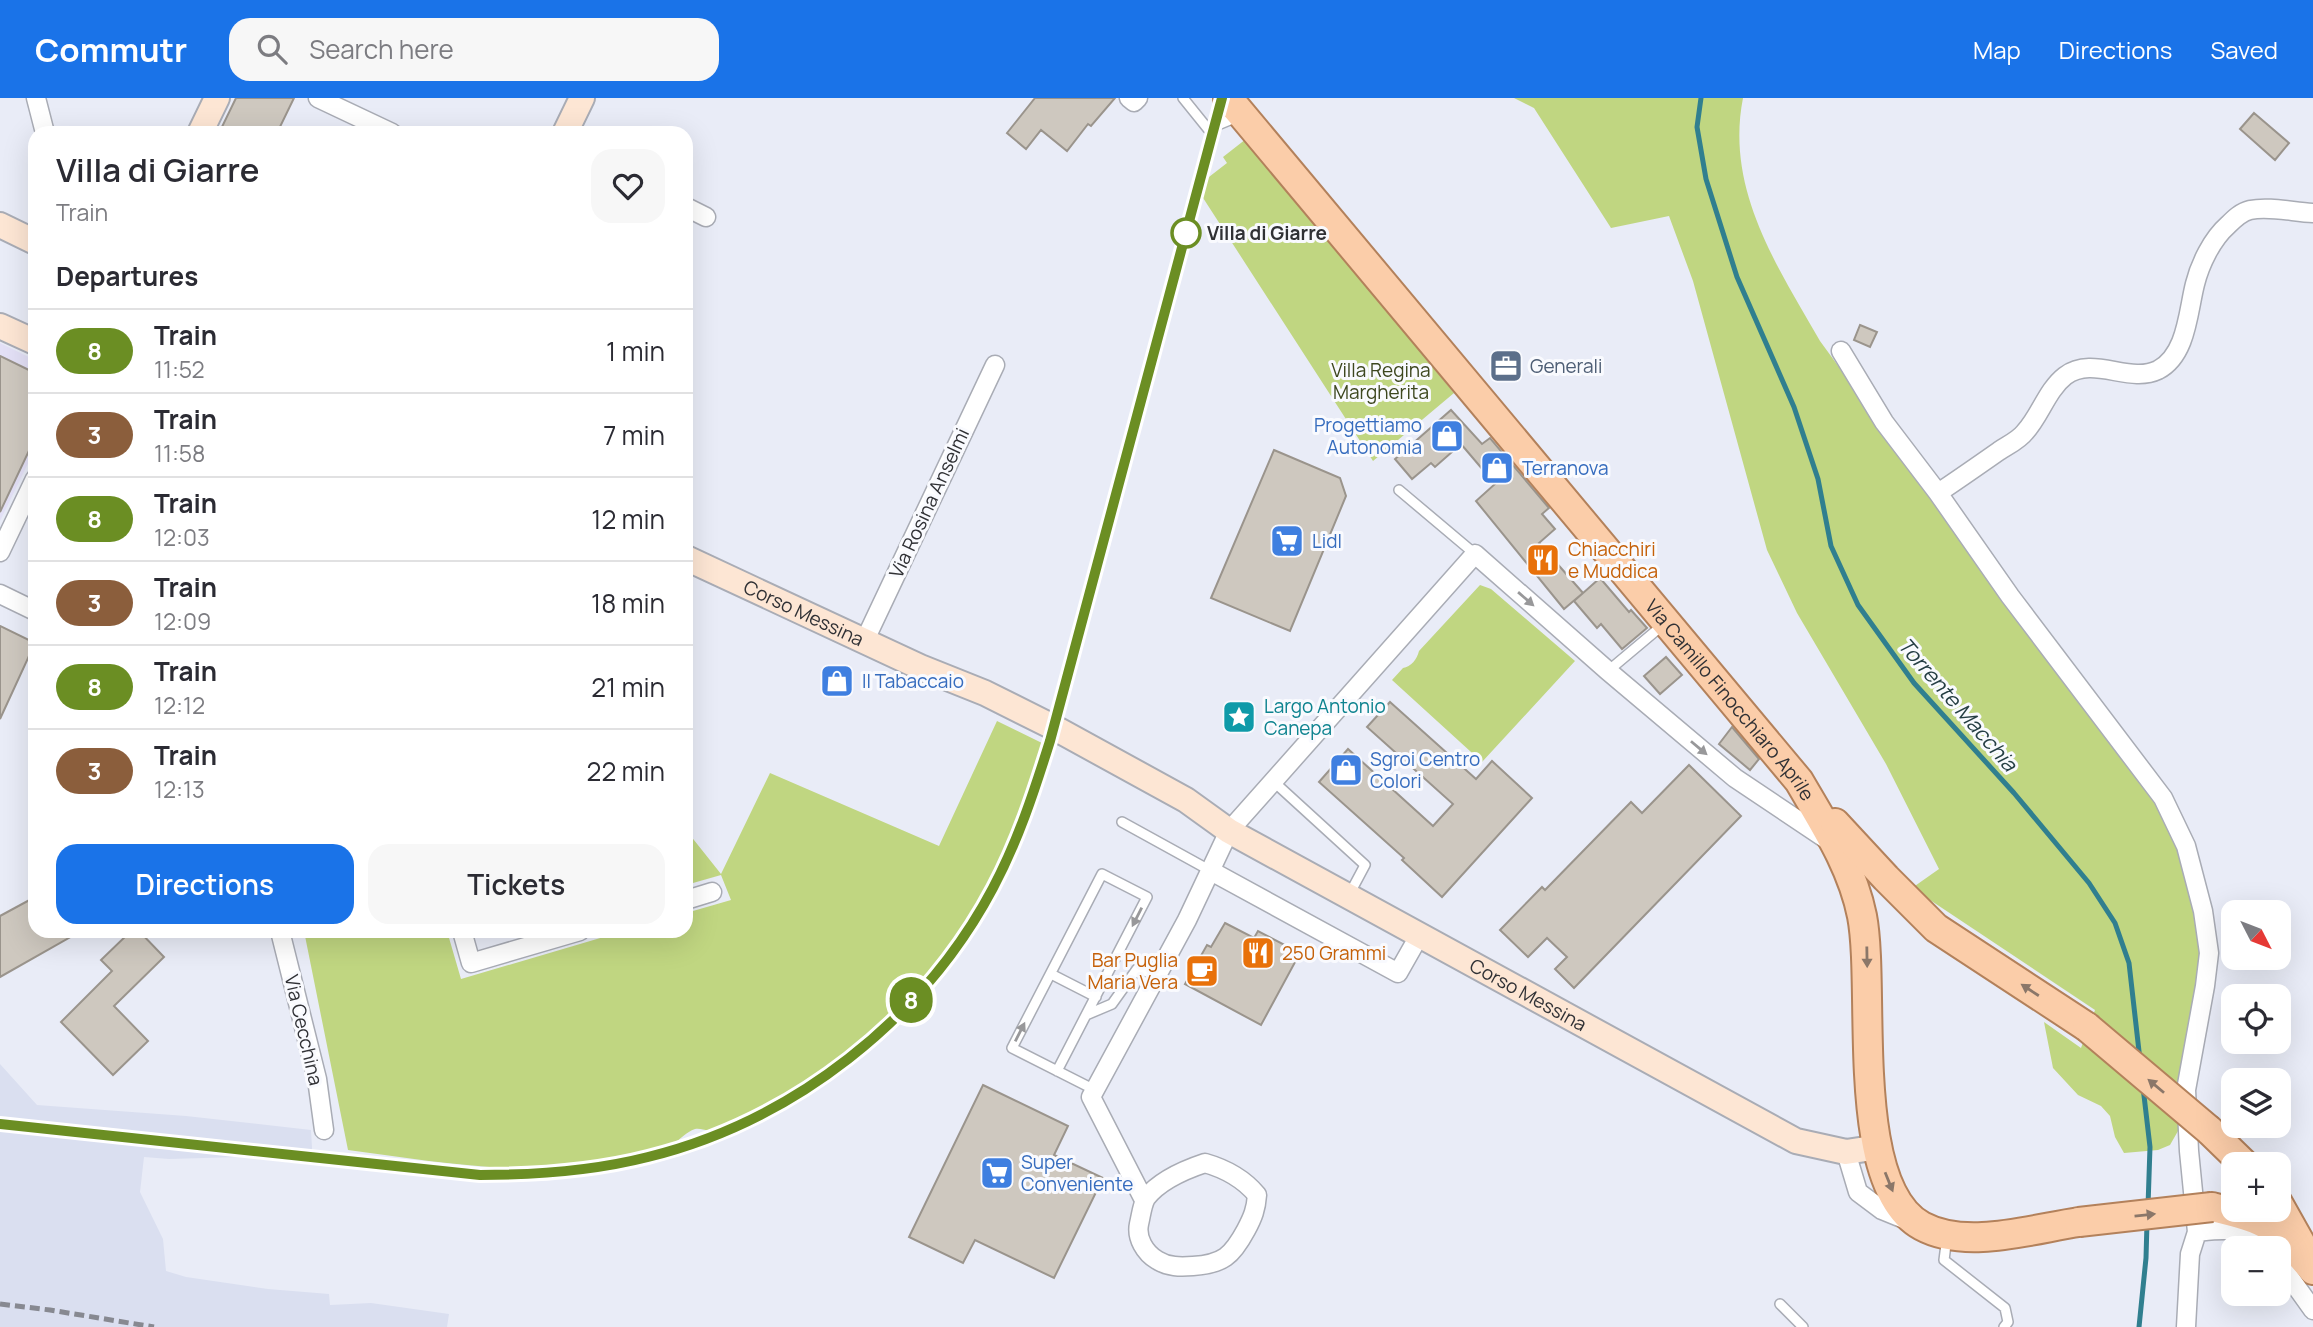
<!DOCTYPE html>
<html lang="en">
<head>
<meta charset="utf-8">
<style>
	:root { --surface:#fff; --page:#f7f7f7; --text:#2b2b33; --muted:#7c7c81; --line:#e1e1e2; --accent:#1a73e8 }
	body { margin:0; font-family:Manrope,sans-serif; background:var(--page); color:var(--text); height:100vh; display:flex; flex-direction:column; font-size:26px; white-space:nowrap }
	* { box-sizing:border-box; margin:0 }
	p { font-size:23px; color:var(--muted) }
	.icon { flex:none; width:38px; height:38px; fill:none; stroke:currentColor; stroke-width:2; stroke-linecap:round; stroke-linejoin:round }
	.map { position:relative; flex:1; overflow:hidden }
	.panel { position:absolute; left:28px; top:28px; width:665px; height:812px; display:flex; flex-direction:column; background:var(--surface); border-radius:21px; box-shadow:0 7px 28px #0002 }
	.panel>* { flex:none }
	.badge { padding:0 14px; border-radius:23px; font-size:24px; line-height:46px }
	.needle { width:46px; rotate:132deg }
	.controls { position:absolute; left:2221px; top:802px; display:grid; gap:14px }
	.controls a { display:grid; place-items:center; width:70px; height:70px; border-radius:14px; background:var(--surface); box-shadow:0 7px 28px #0002; font-size:35px }
	.map>.badge { position:absolute; translate:-50% -50%; box-shadow:0 0 0 4px #fff }
	h2 { padding:0 28px; font-size:26px; line-height:63px }
	.round { display:grid; place-items:center; flex:none; width:74px; height:74px; border-radius:21px; background:var(--page) }
	.summary { display:flex; align-items:center; justify-content:space-between; height:119px; padding:0 28px }
	h1 { font-size:33px; font-weight:600; line-height:52px }
	.button { display:flex; gap:14px; margin-top:auto; padding:14px 28px }
	.button a { flex:1; height:80px; border-radius:21px; background:var(--accent); color:#fff; font-size:28px; font-weight:600; line-height:80px; text-align:center }
	.button a+a { background:var(--page); color:var(--text) }
	ul { padding:0; list-style:none }
	li { display:flex; align-items:center; gap:21px; height:84px; padding:0 28px; border-top:2px solid var(--line) }
	li div { flex:1 }
	li b { display:block; font-size:26px }
	li em { font-style:normal }
	li .badge { min-width:77px; font-weight:700; text-align:center }
	header { display:flex; align-items:center; gap:42px; box-sizing:border-box; height:98px; padding:0 35px; background:var(--accent); color:#fff }
	header strong { font-size:33px }
	nav { display:flex; gap:38px; margin-inline-start:auto; font-size:24px }
	.search { width:490px; height:63px; background:var(--page); display:flex; align-items:center; gap:18px; box-sizing:border-box; padding:0 24px; border-radius:21px; color:var(--muted); font-size:26px }
	.map>svg:first-child { display:block }
	.built { fill:#dadff0 }
	.education { fill:#e3e0f6 }
	.green { fill:#c0d681 }
	.lines { fill:none; stroke-linecap:round; stroke-linejoin:round }
	.stream { stroke:#307f8f; stroke-width:5 }
	.building { fill:#cec8bf; stroke:#9a948c; stroke-width:2 }
	.lane-casing { stroke:#a9acb5; stroke-width:12 }
	.street-casing { stroke:#a9acb5; stroke-width:21 }
	.secondary-casing { stroke:#a9acb5; stroke-width:28 }
	.primary-casing { stroke:#b3815b; stroke-width:32 }
	.lane { stroke:#fff; stroke-width:9 }
	.street { stroke:#fff; stroke-width:18 }
	.secondary { stroke:#fde6d4; stroke-width:24 }
	.primary { stroke:#fbcda9; stroke-width:28 }
	.rail { stroke:#878991; stroke-width:5; stroke-dasharray:10 5; stroke-linecap:butt }
	.primary-bridge-casing { stroke:#b3815b; stroke-width:32; stroke-linecap:butt }
	.primary-bridge { stroke:#fbcda9; stroke-width:28 }
	.oneway { fill:#98989a }
	.oneway2 { fill:#8b7769 }
	.line-casing { stroke:#fff; stroke-width:16 }
	.line { stroke:#6b8e23; stroke-width:10 }
	.stop-dot { fill:#fff; stroke:#6b8e23; stroke-width:3.5 }
	.labels { text-anchor:middle; dominant-baseline:central; stroke-width:6; stroke-linejoin:round; paint-order:stroke }
	.stop-label { font-size:19px; font-weight:bold; fill:#303135; stroke:#f9fafe; text-anchor:start }
	.service-label { font-size:19px; fill:#4e5e75; stroke:#f9fafe; text-anchor:start }
	.park-label { font-size:19px; fill:#3d471e; stroke:#f9fafe }
	.shop-label { font-size:19px; fill:#366cbe; stroke:#f9fafe; text-anchor:start }
	.street-label { font-size:19px; fill:#303135; stroke:#f9fafe }
	.food-label { font-size:19px; fill:#c56008; stroke:#f9fafe; text-anchor:start }
	.culture-label { font-size:19px; fill:#0d838f; stroke:#f9fafe; text-anchor:start }
	.water-label { font-size:21px; font-style:italic; fill:#263f44; stroke:#f9fafe }
</style>
</head>
<body>
<header>
<strong>Commutr</strong>
<div class="search"><svg class="icon" aria-label="search" viewBox="0 0 24 24"><circle cx="10" cy="10" r="6"/><path d="M15 15l6 6"/></svg>Search here</div>
<nav><a>Map</a><a>Directions</a><a>Saved</a></nav>
</header>
<div class="map">
<svg width="2313" height="1229" viewBox="0 0 2313 1229">
	<rect width="100%" height="100%" fill="#e9ecf7"/>
	<path class="built" d="M0 966 37 1007 186 1018 311 1032 313 1067 239 1059 169 1061 144 1059 140 1094 163 1141 166 1173 186 1179 268 1191 329 1196 330 1207 371 1205 449 1216 447 1229H0Z"/>
	<path class="education" d="M0 245 35 262V351L0 423Z"/>
	<path class="green" d="M1514 0H1743C1725 91 1777 168 1820 243L2169 722 2187 766 2202 865 2181 983 2178 1033 2170 1047 2158 1052 2124 1055 2115 1039 2110 1018 2101 1008 2078 997 2053 970 2044 924 2081 950 2095 912 1912 790 1939 771 1886 666 1797 515 1767 452 1693 183 1669 118 1611 130 1534 10Z
		M1246 41 1454 295 1373 363 1196 89 1227 65 1223 59Z
		M1480 487 1491 491 1575 563 1482 664 1392 582 1403 570C1411 569 1417 561 1419 553Z
		M997 623 1044 646C1035 679 1026 711 1013 742 969 847 887 933 791 992 777 1001 725 1031 711 1032 705 1033 701 1030 695 1031 686 1034 681 1041 673 1046 648 1059 589 1066 559 1069 489 1074 418 1061 348 1052L304 833H447L461 881 624 833H686V815L731 802 721 777 686 787V732L721 776 770 675 939 748Z"/>
	<g class="lines">
		<path class="stream" d="M1701 0 1697 29 1706 81 1737 179 1794 309 1818 381 1831 448 1858 507 1914 585 2014 695 2089 785 2115 825 2129 865 2140 962
			M2143 989 2150 1049 2148 1108
			M2139 1229 2146 1160 2147 1125"/>
	</g>
	<path class="building" d="M236 0H294L277 35H219Z
		M1035 0H1115L1091 28 1088 26 1067 53 1041 32 1026 51 1007 35Z
		M2254 15 2289 45 2275 62 2240 31Z
		M1860 227 1877 234 1870 249 1854 242Z
		M0 258 35 275V340L0 414Z
		M1451 312 1482 346 1490 340 1549 410 1542 416 1555 431 1539 445 1583 495 1564 511 1476 403 1495 386 1461 346 1435 369 1431 365 1412 381 1395 361Z
		M1274 352 1340 380 1346 398 1290 533 1211 500Z
		M1600 480 1629 514 1631 512 1647 530 1622 551 1601 526 1597 530 1574 503Z
		M0 528 35 545 0 621Z
		M1666 559 1682 577 1660 596 1644 578Z
		M1390 604 1476 681 1492 663 1532 700 1442 799 1402 762 1404 760 1319 684 1348 651 1433 728 1453 706 1367 629Z
		M1732 629 1759 661 1750 672 1719 646Z
		M1689 667 1741 718 1574 890 1555 871 1567 859 1547 840 1528 859 1500 832 1542 789 1545 792 1631 704 1642 715Z
		M35 799V833H81L0 879V818Z
		M1225 825 1254 840 1258 833 1300 855 1261 927 1185 886 1207 847 1211 849Z
		M131 833H139L164 859 114 908 148 943 113 977 61 924 112 873 101 862Z
		M983 987 1068 1028 1054 1057 1103 1080 1054 1180 975 1142 963 1165 909 1139Z"/>
	<g class="lines">
		<defs>
			<path id="lane" d="M1183 0 1208 31 1237 19
				M1399 392 1475 456
				M1608 573 1664 526
				M1273 683 1365 767 1349 797
				M1122 724 1211 773
				M1051 876 1096 899
				M1086 917 1112 906 1137 871 1157 877
				M1057 973 1147 799 1102 776 1012 950 1095 992
				M1947 1139 1944 1162 2005 1210 2008 1224 2004 1229
				M1780 1206 1803 1229"/>
			<path id="street" d="M36 0 45 35
				M318 0 392 35
				M1129 0 1134 4 1138 0
				M686 109 706 119
				M1841 253 1884 324 1938 395 2010 498 2163 700 2186 748 2203 813 2209 855 2205 888 2186 992 2189 1053 2197 1134 2190 1156 2186 1229
				M1938 395C1959 381 1979 367 1999 353 2008 347 2019 342 2025 334 2040 318 2047 292 2065 278 2093 257 2129 286 2158 272 2187 257 2188 213 2195 186 2200 166 2212 141 2228 127 2234 121 2241 114 2250 112 2269 108 2293 114 2313 115
				M0 454 35 381
				M0 496 35 513
				M864 544 995 267
				M1211 773 1398 875 1419 838
				M686 802 712 794
				M280 833 317 981 324 1032
				M462 833 471 865 580 833
				M1846 1054 1858 1094 1882 1112 1909 1123
				M1205 1065C1226 1071 1243 1080 1257 1097 1256 1111 1253 1119 1246 1132 1232 1158 1223 1166 1193 1168 1180 1169 1168 1169 1157 1162 1145 1155 1136 1140 1139 1126 1141 1118 1142 1107 1146 1100 1160 1082 1184 1072 1205 1065Z
				M1144 1102 1091 999 1187 822 1229 733 1475 456 1608 573 1735 680 1829 743
				M2197 1134C2226 1131 2243 1128 2266 1150
				M2278 1163 2313 1212"/>
			<g id="secondary">
				<path d="M200 35 217 0"/>
				<path d="M565 35 582 0"/>
				<path d="M0 127 35 144"/>
				<path d="M0 228 35 244"/>
				<path id="s1" d="M686 460 920 569 985 595 1053 629 1186 702 1229 733 1796 1043 1846 1054 1879 1049"/>
			</g>
			<g id="primary">
				<path id="s2" d="M1228 0 1799 683C1824 726 1852 768 1862 818 1876 890 1848 1088 1922 1128 1966 1152 2032 1131 2079 1124"/>
				<path d="M1835 725 1886 780 1936 830 2087 929"/>
				<path d="M2209 1032 2244 1066"/>
				<path d="M2278 1105 2301 1146"/>
				<path d="M2212 1109C2270 1123 2274 1126 2313 1172"/>
			</g>
		</defs>
		<use href="#lane" class="lane-casing"/>
		<use href="#street" class="street-casing"/>
		<use href="#secondary" class="secondary-casing"/>
		<use href="#primary" class="primary-casing"/>
		<use href="#lane" class="lane"/>
		<use href="#street" class="street"/>
		<use href="#secondary" class="secondary"/>
		<use href="#primary" class="primary"/>
		<path class="rail" d="M0 1026 454 1074C677 1093 878 988 990 795 1018 747 1034 695 1050 643L1197 91
			M0 1206 50 1212 154 1229"/>
		<defs>
			<path id="primary-bridge" d="M2087 929 2209 1032
				M2079 1124 2212 1109"/>
		</defs>
		<use href="#primary-bridge" class="primary-bridge-casing"/>
		<use href="#primary-bridge" class="primary-bridge"/>
	</g>
	<defs><path id="oneway-solid" d="M-6-.8H1V-3.2L6.5 0L1 3.2V.8H-6Z" transform="scale(1.75)"/></defs>
	<g class="oneway">
		<use href="#oneway-solid" transform="translate(1526 501) rotate(41)"/>
		<use href="#oneway-solid" transform="translate(1699 650) rotate(40)"/>
		<use href="#oneway-solid" transform="translate(1137 819) rotate(117)"/>
		<use href="#oneway-solid" transform="translate(1020 934) rotate(-63)"/>
	</g>
	<g class="oneway2">
		<use href="#oneway-solid" transform="translate(1867 859) rotate(89)"/>
		<use href="#oneway-solid" transform="translate(2030 892) rotate(-147)"/>
		<use href="#oneway-solid" transform="translate(2156 988) rotate(-140)"/>
		<use href="#oneway-solid" transform="translate(1889 1084) rotate(68)"/>
		<use href="#oneway-solid" transform="translate(2145 1117) rotate(-6)"/>
	</g>
	<g class="lines">
		<defs>
			<path id="line" d="M0 1026 480 1077C537 1077 593 1073 648 1059 793 1023 923 922 993 790 1018 743 1034 694 1050 643L1222 0"/>
		</defs>
		<use href="#line" class="line-casing"/>
		<use href="#line" class="line"/>
	</g>
	<defs>
		<symbol id="office-square" viewBox="-11 -11 22 22"><rect x="-9" y="-9" width="18" height="18" rx="4" fill="#5c6f8a" stroke="#f9fafe"/><path d="M-6-3h4V-5.5h4V-3h4V5H-6ZM-1-4.5V-3h2v-1.5ZM-6 0V1H6V0Z" fill="#fff"/></symbol>
		<symbol id="shop-square" viewBox="-11 -11 22 22"><rect x="-9" y="-9" width="18" height="18" rx="4" fill="#3f7fe0" stroke="#f9fafe"/><path d="M-5-2.5h2.3a2.7 3.5 0 0 1 5.4 0H5L5.5 6h-11ZM-1.5-2.5h3a1.5 2.3 0 0 0-3 0Z" fill="#fff"/></symbol>
		<symbol id="supermarket-square" viewBox="-11 -11 22 22"><rect x="-9" y="-9" width="18" height="18" rx="4" fill="#3f7fe0" stroke="#f9fafe"/><path d="M-6-5.5h2.5l.6 2H6L4.5 2H-2.5L-4.4-4H-6ZM-1.5 3.2a1.3 1.3 0 1 0 .1 0ZM3 3.2a1.3 1.3 0 1 0 .1 0Z" fill="#fff"/></symbol>
		<symbol id="restaurant-square" viewBox="-11 -11 22 22"><rect x="-9" y="-9" width="18" height="18" rx="4" fill="#e8710a" stroke="#f9fafe"/><path d="M-5-6h1v4h1v-4h1v4h1v-4h1v5L-1.5 .5V6h-2V.5L-5-1ZM5-6V6H3V1.5H1.5Q1.5-4 5-6Z" fill="#fff"/></symbol>
		<symbol id="sight-square" viewBox="-11 -11 22 22"><rect x="-9" y="-9" width="18" height="18" rx="4" fill="#0f9aa8" stroke="#f9fafe"/><path d="M0-6L1.8-2.2L6-1.7L2.9 1.2L3.7 5.4L0 3.3L-3.7 5.4L-2.9 1.2L-6-1.7L-1.8-2.2Z" fill="#fff"/></symbol>
		<symbol id="cafe-square" viewBox="-11 -11 22 22"><rect x="-9" y="-9" width="18" height="18" rx="4" fill="#e8710a" stroke="#f9fafe"/><path d="M-5.5-4.5H6V0H3Q3 3.5 0 3.5H-2.5Q-5.5 3.5-5.5 0ZM3-3.2v2h1.7v-2ZM-6 4.5H4V6H-6Z" fill="#fff"/></symbol>
	</defs>
	<g fill-rule="evenodd">
		<use href="#office-square" x="1487" y="249" width="38" height="38"/>
		<use href="#shop-square" x="1428" y="319" width="38" height="38"/>
		<use href="#shop-square" x="1478" y="351" width="38" height="38"/>
		<use href="#supermarket-square" x="1268" y="424" width="38" height="38"/>
		<use href="#restaurant-square" x="1524" y="443" width="38" height="38"/>
		<use href="#shop-square" x="818" y="564" width="38" height="38"/>
		<use href="#sight-square" x="1220" y="600" width="38" height="38"/>
		<use href="#shop-square" x="1327" y="653" width="38" height="38"/>
		<use href="#restaurant-square" x="1239" y="836" width="38" height="38"/>
		<use href="#cafe-square" x="1183" y="854" width="38" height="38"/>
		<use href="#supermarket-square" x="978" y="1056" width="38" height="38"/>
	</g>
	<circle class="stop-dot" cx="1186" cy="135" r="14"/>
	<g class="labels">
		<g class="stop-label">
			<text x="1207" y="135">Villa di Giarre</text>
		</g>
		<g class="service-label">
			<text x="1530" y="268">Generali</text>
		</g>
		<g class="park-label">
			<text x="1381" y="272">Villa Regina<tspan x="1381" dy="22">Margherita</tspan></text>
		</g>
		<g class="shop-label">
			<text x="1422" y="327" text-anchor="end">Progettiamo<tspan x="1422" dy="22">Autonomia</tspan></text>
			<text x="1522" y="370">Terranova</text>
			<text x="1312" y="443">Lidl</text>
			<text x="862" y="583">Il Tabaccaio</text>
			<text x="1370" y="661">Sgroi Centro<tspan x="1370" dy="22">Colori</tspan></text>
			<text x="1021" y="1064">Super<tspan x="1021" dy="22">Conveniente</tspan></text>
		</g>
		<g class="street-label">
			<text transform="translate(929 405) rotate(-65)">Via Rosina Anselmi</text>
			<text stroke="none"><textPath href="#s1" startOffset="130">Corso Messina</textPath></text>
			<text stroke="none"><textPath href="#s2" startOffset="784">Via Camillo Finocchiaro Aprile</textPath></text>
			<text stroke="none"><textPath href="#s1" startOffset="950">Corso Messina</textPath></text>
			<text transform="translate(304 932) rotate(77)">Via Cecchina</text>
		</g>
		<g class="food-label">
			<text x="1568" y="451">Chiacchiri<tspan x="1568" dy="22">e Muddica</tspan></text>
			<text x="1282" y="855">250 Grammi</text>
			<text x="1178" y="862" text-anchor="end">Bar Puglia<tspan x="1178" dy="22">Maria Vera</tspan></text>
		</g>
		<g class="culture-label">
			<text x="1264" y="608">Largo Antonio<tspan x="1264" dy="22">Canepa</tspan></text>
		</g>
		<g class="water-label">
			<text transform="translate(1958 606) rotate(49)">Torrente Macchia</text>
		</g>
	</g>
</svg>
<div class="controls">
<a><svg class="needle" viewBox="-14 -14 28 28"><path d="M0-13l5 13h-10z" fill="#e53935"/><path d="M0 13l5-13h-10z" fill="#7c7c81"/></svg></a>
<a><svg class="icon" aria-label="locate" viewBox="0 0 24 24"><circle cx="12" cy="12" r="6"/><path d="M12 2v4M12 18v4M2 12h4M18 12h4"/></svg></a>
<a><svg class="icon" aria-label="layers" viewBox="0 0 24 24"><path d="M12 4l9 5-9 5-9-5zM3 14l9 5 9-5"/></svg></a>
<a>+</a>
<a>−</a>
</div>
<b class="badge" style="left:911px;top:902px;background:#6b8e23;color:#fff">8</b>
<section class="panel">
<div class="summary"><div><h1>Villa di Giarre</h1><p>Train</p></div><a class="round"><svg class="icon" aria-label="heart" viewBox="0 0 24 24"><path d="M12 20l-8-8c-3-5 5-10 8-4 3-6 11-1 8 4z"/></svg></a></div>
<h2>Departures</h2>
<ul>
<li><span class="badge" style="background:#6b8e23;color:#fff">8</span><div><b>Train</b><p>11:52</p></div><em>1 min</em></li>
<li><span class="badge" style="background:#8b5e3c;color:#fff">3</span><div><b>Train</b><p>11:58</p></div><em>7 min</em></li>
<li><span class="badge" style="background:#6b8e23;color:#fff">8</span><div><b>Train</b><p>12:03</p></div><em>12 min</em></li>
<li><span class="badge" style="background:#8b5e3c;color:#fff">3</span><div><b>Train</b><p>12:09</p></div><em>18 min</em></li>
<li><span class="badge" style="background:#6b8e23;color:#fff">8</span><div><b>Train</b><p>12:12</p></div><em>21 min</em></li>
<li><span class="badge" style="background:#8b5e3c;color:#fff">3</span><div><b>Train</b><p>12:13</p></div><em>22 min</em></li>
</ul>
<div class="button"><a>Directions</a><a>Tickets</a></div>
</section>
</div>
</body>
</html>
